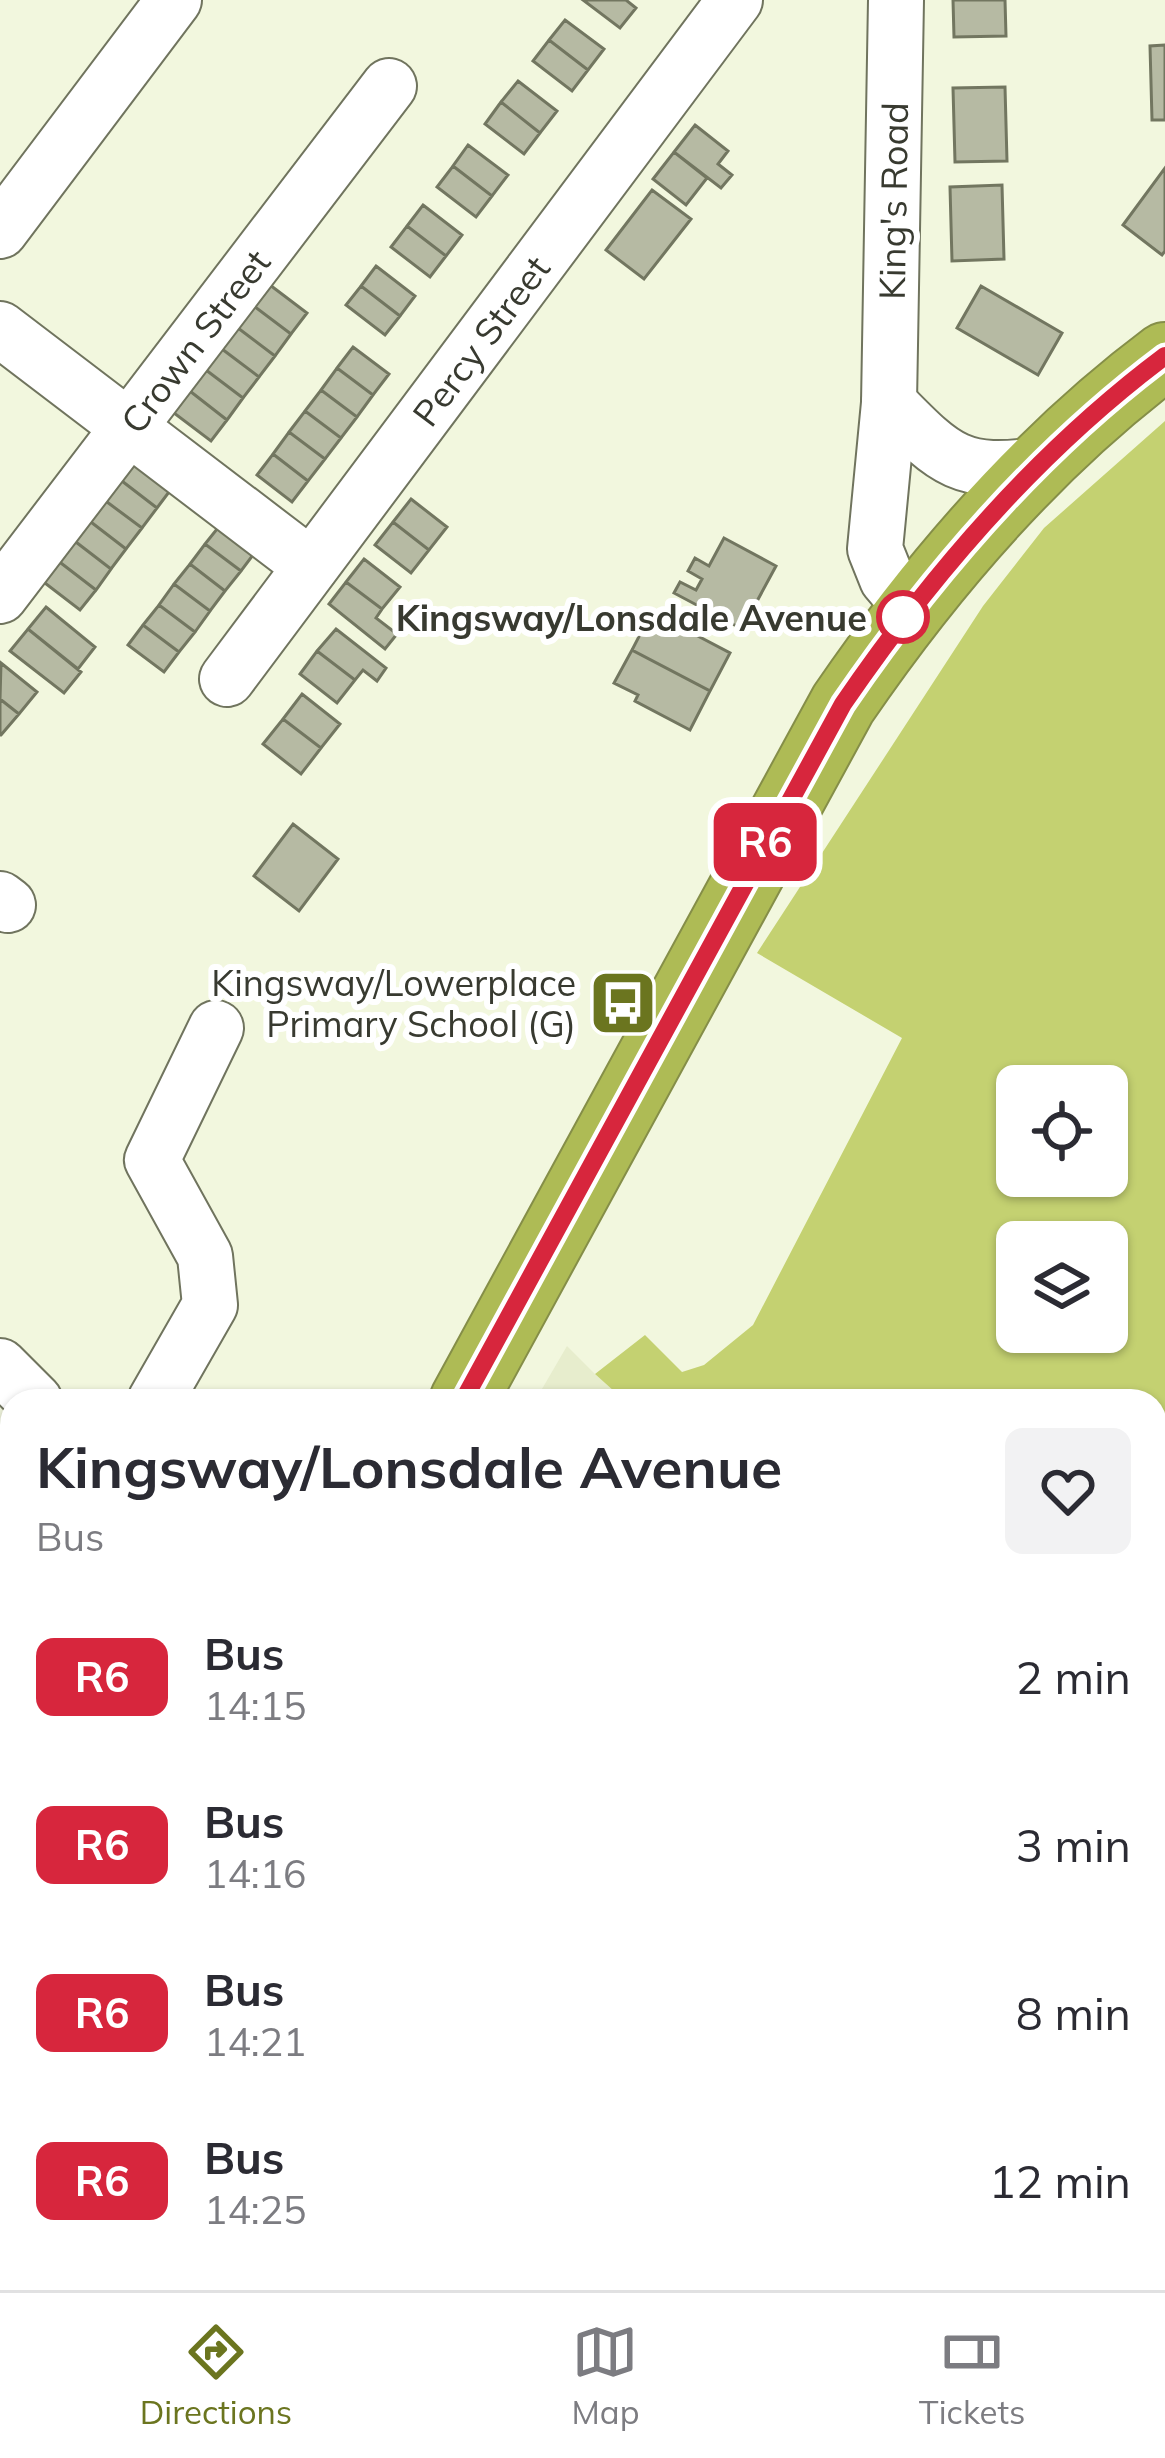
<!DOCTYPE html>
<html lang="en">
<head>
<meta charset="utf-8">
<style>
	:root { --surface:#fff; --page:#f2f2f3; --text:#2b2b33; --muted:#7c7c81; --line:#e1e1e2; --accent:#6b751f }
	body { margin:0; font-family:Mulish,sans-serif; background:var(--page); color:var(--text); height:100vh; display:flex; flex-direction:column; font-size:45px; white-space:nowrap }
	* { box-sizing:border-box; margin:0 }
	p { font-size:39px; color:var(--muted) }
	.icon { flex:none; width:66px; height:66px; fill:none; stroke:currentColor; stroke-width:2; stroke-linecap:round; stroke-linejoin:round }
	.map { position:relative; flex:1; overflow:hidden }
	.sheet { position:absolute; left:0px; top:1389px; width:1167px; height:903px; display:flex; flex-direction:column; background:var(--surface); border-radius:36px 36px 0 0; box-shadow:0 3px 9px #0004 }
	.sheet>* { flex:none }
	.badge { padding:0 24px; border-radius:18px; font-size:42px; line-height:78px }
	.fabs { position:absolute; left:996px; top:1065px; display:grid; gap:24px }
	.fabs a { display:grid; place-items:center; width:132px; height:132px; border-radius:18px; background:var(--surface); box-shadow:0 3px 9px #0004; font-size:60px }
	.map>.badge { position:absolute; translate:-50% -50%; box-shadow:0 0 0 6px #fff }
	.round { display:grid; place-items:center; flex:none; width:126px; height:126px; border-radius:18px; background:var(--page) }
	.overview { display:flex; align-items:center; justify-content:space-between; height:204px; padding:0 36px }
	h1 { font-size:57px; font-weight:700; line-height:90px }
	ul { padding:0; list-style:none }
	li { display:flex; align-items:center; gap:36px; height:168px; padding:0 36px }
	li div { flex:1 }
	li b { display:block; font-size:45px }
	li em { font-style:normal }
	li .badge { min-width:132px; font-weight:700; text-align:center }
	.menu { display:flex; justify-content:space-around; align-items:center; height:168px; border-top:3px solid var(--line); background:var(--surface); font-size:33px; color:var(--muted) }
	.menu a { display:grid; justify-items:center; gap:6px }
	.menu .selected { color:var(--accent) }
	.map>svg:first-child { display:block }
	.built { fill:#e7edcd }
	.green { fill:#c4d171; fill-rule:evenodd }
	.building { fill:#b6baa3; stroke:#727660; stroke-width:3 }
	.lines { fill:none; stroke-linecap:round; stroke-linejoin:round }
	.minor-casing { stroke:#70745e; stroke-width:58 }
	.major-casing { stroke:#858e48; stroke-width:70 }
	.highway-casing { stroke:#858e48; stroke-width:70 }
	.minor { stroke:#fff; stroke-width:54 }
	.major { stroke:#ced699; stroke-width:66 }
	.highway { stroke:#aebb55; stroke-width:66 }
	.line-casing { stroke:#fff; stroke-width:27 }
	.line { stroke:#d7263d; stroke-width:18 }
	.stop-dot { fill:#fff; stroke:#d7263d; stroke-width:6 }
	.labels { text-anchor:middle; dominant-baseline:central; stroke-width:12; stroke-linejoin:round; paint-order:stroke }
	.street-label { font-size:36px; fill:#383a30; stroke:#fff }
	.stop-label { font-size:36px; font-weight:bold; fill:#383a30; stroke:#fff; text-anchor:end }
	.poi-label { font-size:36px; fill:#383a30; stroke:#fff; text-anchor:end }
</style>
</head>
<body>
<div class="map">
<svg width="1165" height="2290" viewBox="0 0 1165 2290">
	<rect width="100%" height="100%" fill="#f2f7de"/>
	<path class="built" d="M567 1346 595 1374 625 1401H535Z"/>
	<path class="green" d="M1165 421V1482L1155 1491V1401H625L595 1374 645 1335 682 1372 704 1365 753 1325 902 1038 757 953 983 606 1044 528ZM1107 1086V1176H1017V1086ZM1107 1242V1332H1017V1242Z
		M12 1857V2106L0 2123V1868Z"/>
	<path class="building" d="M583 0H626L636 8 620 28Z
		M953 0H1005L1006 36 954 37Z
		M565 20 604 49 588 70 549 40Z
		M549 40 588 70 572 91 533 61Z
		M1165 45V120H1152L1150 46Z
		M518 81 557 111 540 133 501 102Z
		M1005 87 1007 161 955 162 953 88Z
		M501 102 540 133 524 154 485 124Z
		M695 125 728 151 718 164 732 175 721 188 674 152Z
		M468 145 508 175 492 196 453 166Z
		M674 152 707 178 686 205 653 179Z
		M453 166 492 196 476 217 437 187Z
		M1165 168V251L1162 255 1123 225Z
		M1002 185 1004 259 952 261 950 187Z
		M652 190 691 219 644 279 606 250Z
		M423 205 462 235 446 256 407 226Z
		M407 226 446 256 430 277 391 247Z
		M376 266 415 296 400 316 361 286Z
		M266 282 307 313 291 334 250 303Z
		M361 286 400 316 385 335 346 305Z
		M981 286 1062 333 1038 375 957 328Z
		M250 303 291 334 275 356 234 325Z
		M234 325 275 356 259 377 218 346Z
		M218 346 259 377 243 398 202 367Z
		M353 347 389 374 373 395 337 368Z
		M202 367 243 398 227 420 186 388Z
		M337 368 373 395 357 417 321 390Z
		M186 388 227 420 211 441 170 410Z
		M321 390 357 417 341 438 305 411Z
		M305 411 341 438 325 459 289 432Z
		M289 432 325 459 308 481 273 454Z
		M273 454 308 481 292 502 257 475Z
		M133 458 172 488 157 508 118 478Z
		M118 478 157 508 142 528 103 499Z
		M103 499 142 528 126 549 87 519Z
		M411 499 447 527 429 550 393 522Z
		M87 519 126 549 111 569 72 539Z
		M393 522 429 550 411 573 375 545Z
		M221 524 256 551 241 571 205 544Z
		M724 538 776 566 742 629 674 593 680 582 696 590 702 579 688 571 695 558 709 566Z
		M72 539 111 569 96 590 57 560Z
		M205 544 241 571 225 591 190 564Z
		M364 559 400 587 382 609 346 582Z
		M57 560 96 590 80 610 41 580Z
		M190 564 225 591 210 611 174 584Z
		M346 582 382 609 376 618 397 634 385 649 329 604Z
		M174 584 210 611 195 632 159 605Z
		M159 605 195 632 179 652 143 625Z
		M46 607 95 647 78 669 28 629Z
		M649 617 672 630 675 624 730 653 710 691 632 650Z
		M143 625 179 652 164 672 128 645Z
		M28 629 81 672 64 693 10 651Z
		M336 629 386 668 377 681 363 670 355 680 317 651Z
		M632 650 710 691 690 730 635 701 638 695 614 683Z
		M317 651 355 680 337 703 300 674Z
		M1 663 37 692 19 714 0 699Z
		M302 694 340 724 321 748 283 719Z
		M0 699 19 714 1 735H0Z
		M283 719 321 748 301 774 263 744Z
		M293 824 338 859 299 911 254 876Z
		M0 1595 12 1600V1709L0 1720Z
		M1155 1636 1165 1646V1676L1155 1685Z
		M1165 1858V1927L1155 1917V1868Z
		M1165 2124V2161L1155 2171V2134Z
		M775 2280H816L806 2290H774L770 2285Z
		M816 2280H838L847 2290H806Z
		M909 2280H965L958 2290H919Z
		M1089 2280H1140L1149 2290H1081Z"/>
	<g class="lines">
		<defs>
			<g id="minor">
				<path d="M896 0 889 403 875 549 887 579 910 606"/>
				<path d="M0 231 174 0"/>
				<path d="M0 329 311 566"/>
				<path d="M889 403C945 460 960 477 1042 464"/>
				<path id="s1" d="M0 596 389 86"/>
				<path id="s2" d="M227 679 735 0"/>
				<path d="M0 899 8 905"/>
				<path d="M0 1366 35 1401"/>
				<path d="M155 1401 210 1305 205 1256 152 1160 216 1028"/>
				<path d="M0 1567 12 1575"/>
				<path d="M1155 1778 1165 1768"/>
				<path d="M1155 2251 1165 2262"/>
				<path d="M716 2280 726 2290"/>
				<path d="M878 2280 888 2290"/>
				<path d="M1028 2280 1037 2290"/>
				<path d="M650 2290 660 2280"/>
				<path d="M970 2290 980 2280"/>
			</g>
			<path id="major" d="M0 1772 12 1778
				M0 2236 12 2244
				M63 2280 77 2290
				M491 2280 501 2290
				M0 2289 20 2290
				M403 2290 410 2280"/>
			<path id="highway" d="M463 1401 843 704C932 574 1038 451 1165 356
				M0 1815 12 1812
				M0 2161 12 2144"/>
		</defs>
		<use href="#minor" class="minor-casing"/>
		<use href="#major" class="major-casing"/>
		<use href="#highway" class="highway-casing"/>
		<use href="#minor" class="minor"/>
		<use href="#major" class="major"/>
		<use href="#highway" class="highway"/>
	</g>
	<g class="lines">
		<defs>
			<path id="line" d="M463 1401 843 704C932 574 1038 451 1165 356"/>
		</defs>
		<use href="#line" class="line-casing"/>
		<use href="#line" class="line"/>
	</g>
	<defs>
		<symbol id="bus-square" viewBox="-11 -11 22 22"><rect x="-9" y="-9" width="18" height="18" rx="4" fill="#6b751f" stroke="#fff"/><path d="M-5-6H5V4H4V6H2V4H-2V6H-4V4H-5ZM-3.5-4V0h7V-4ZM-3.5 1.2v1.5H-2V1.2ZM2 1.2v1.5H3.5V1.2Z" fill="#fff"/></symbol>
	</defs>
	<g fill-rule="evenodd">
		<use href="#bus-square" x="585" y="965" width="76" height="76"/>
	</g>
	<circle class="stop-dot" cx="903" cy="617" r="24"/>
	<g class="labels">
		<g class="street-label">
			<text transform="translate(893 201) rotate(-89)">King's Road</text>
			<text stroke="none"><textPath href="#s2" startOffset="423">Percy Street</textPath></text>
			<text stroke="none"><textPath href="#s1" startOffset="321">Crown Street</textPath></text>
		</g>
		<g class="stop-label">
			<text x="867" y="617">Kingsway/Lonsdale Avenue</text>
		</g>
		<g class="poi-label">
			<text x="576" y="982">Kingsway/Lowerplace<tspan x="576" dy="41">Primary School (G)</tspan></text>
		</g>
	</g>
</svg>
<div class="fabs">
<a><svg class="icon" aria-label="locate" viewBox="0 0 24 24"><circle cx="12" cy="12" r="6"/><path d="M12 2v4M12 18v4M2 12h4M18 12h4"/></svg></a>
<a><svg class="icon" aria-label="layers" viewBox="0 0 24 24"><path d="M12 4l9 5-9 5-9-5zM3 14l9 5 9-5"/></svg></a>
</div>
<b class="badge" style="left:765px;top:842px;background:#d7263d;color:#fff">R6</b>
<section class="sheet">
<div class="overview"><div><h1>Kingsway/Lonsdale Avenue</h1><p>Bus</p></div><a class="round"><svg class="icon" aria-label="heart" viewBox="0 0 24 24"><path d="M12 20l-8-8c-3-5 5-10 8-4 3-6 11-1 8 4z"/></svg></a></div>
<ul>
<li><span class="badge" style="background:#d7263d;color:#fff">R6</span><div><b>Bus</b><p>14:15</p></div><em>2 min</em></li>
<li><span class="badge" style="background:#d7263d;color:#fff">R6</span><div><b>Bus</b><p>14:16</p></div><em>3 min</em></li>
<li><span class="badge" style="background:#d7263d;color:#fff">R6</span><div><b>Bus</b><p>14:21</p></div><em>8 min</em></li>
<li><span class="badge" style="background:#d7263d;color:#fff">R6</span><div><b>Bus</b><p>14:25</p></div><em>12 min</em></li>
</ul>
</section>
</div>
<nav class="menu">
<a class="selected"><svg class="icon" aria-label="directions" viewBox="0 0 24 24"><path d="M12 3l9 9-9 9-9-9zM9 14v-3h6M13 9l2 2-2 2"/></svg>Directions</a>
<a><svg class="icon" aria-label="map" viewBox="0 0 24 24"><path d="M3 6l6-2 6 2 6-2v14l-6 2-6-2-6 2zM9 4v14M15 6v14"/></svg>Map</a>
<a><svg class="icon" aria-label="tickets" viewBox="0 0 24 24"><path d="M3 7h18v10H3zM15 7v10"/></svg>Tickets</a>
</nav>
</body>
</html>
